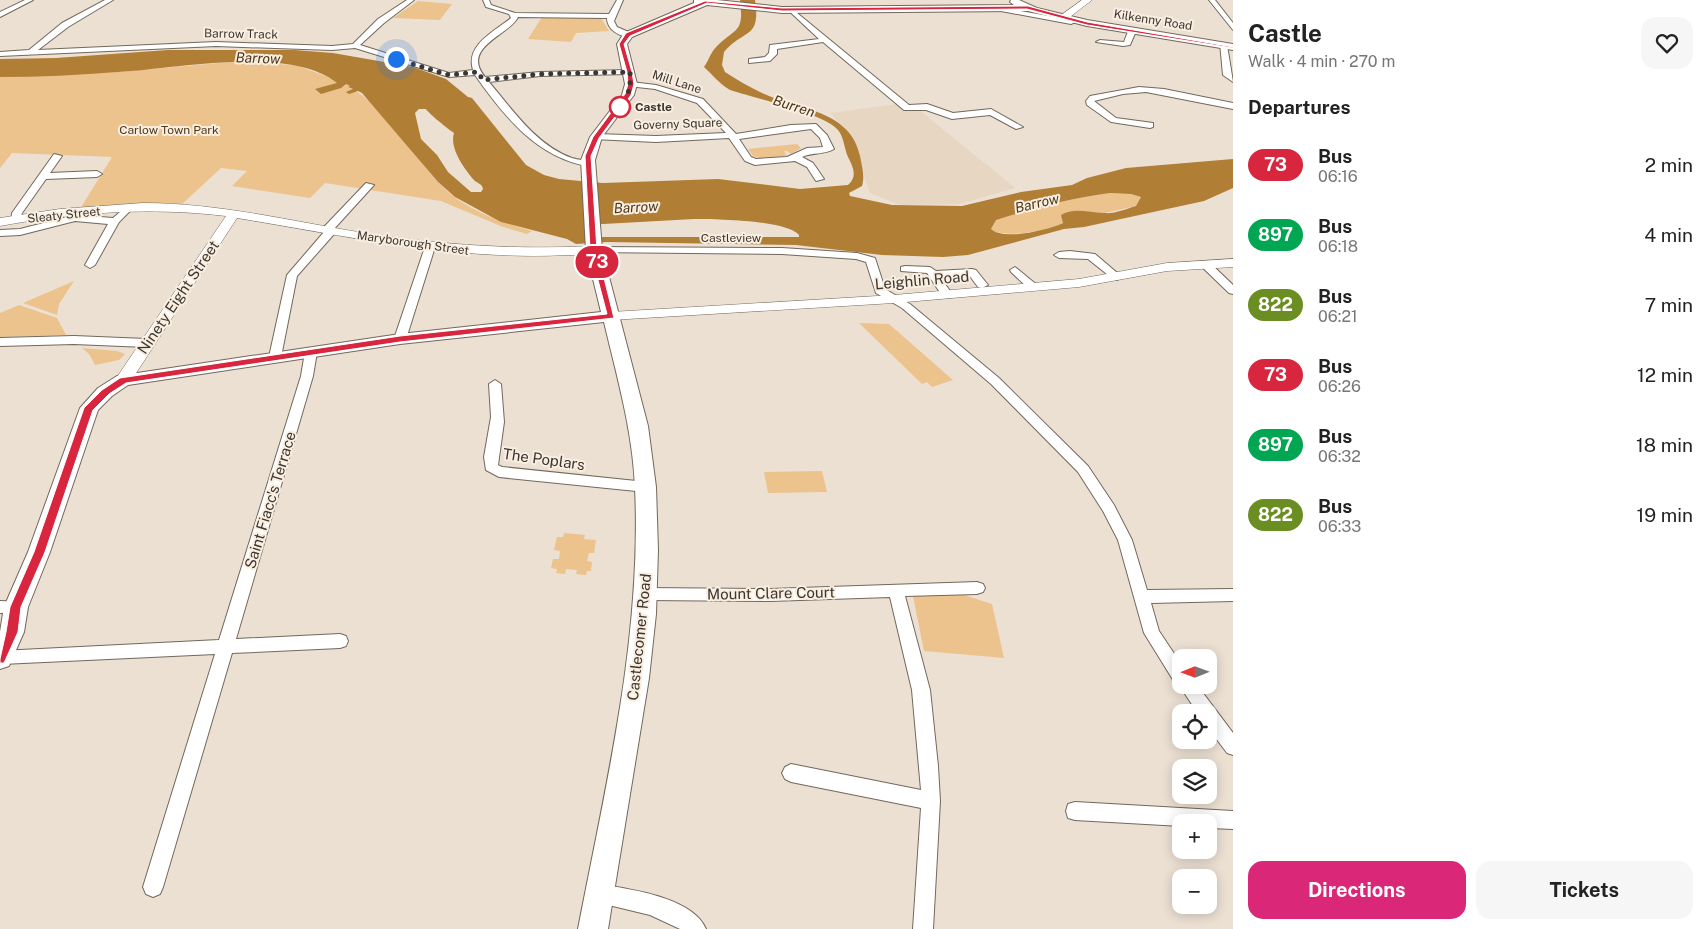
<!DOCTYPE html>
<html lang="en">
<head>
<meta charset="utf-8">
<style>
	:root { --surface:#fff; --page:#f6f6f6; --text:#222; --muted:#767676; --accent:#db2777 }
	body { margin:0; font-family:"Public Sans",sans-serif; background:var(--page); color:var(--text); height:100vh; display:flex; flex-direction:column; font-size:19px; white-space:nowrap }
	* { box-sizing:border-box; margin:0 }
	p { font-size:16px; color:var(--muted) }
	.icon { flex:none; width:28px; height:28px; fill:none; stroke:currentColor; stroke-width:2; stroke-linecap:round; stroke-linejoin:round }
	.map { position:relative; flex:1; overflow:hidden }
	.side { display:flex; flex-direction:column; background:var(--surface); width:475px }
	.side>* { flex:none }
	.badge { padding:0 10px; border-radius:16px; font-size:18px; line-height:32px }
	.needle { width:32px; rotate:269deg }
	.tools { position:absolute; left:1172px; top:649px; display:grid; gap:10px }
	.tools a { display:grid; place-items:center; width:45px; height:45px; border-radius:10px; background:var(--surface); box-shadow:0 2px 12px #0003; font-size:25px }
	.you { position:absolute; width:25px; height:25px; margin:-12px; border:4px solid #fff; border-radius:50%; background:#1a73e8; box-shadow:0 0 0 8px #1a73e833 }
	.map>.badge { position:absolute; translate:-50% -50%; box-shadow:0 0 0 2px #fff }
	h2 { padding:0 15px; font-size:19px; line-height:45px }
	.round { display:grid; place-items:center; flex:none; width:52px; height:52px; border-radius:15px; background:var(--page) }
	.overview { display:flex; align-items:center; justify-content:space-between; height:85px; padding:0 15px }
	h1 { font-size:24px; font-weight:700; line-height:38px }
	.action { display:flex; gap:10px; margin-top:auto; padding:10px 15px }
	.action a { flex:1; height:58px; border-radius:15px; background:var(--accent); color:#fff; font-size:20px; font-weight:700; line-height:58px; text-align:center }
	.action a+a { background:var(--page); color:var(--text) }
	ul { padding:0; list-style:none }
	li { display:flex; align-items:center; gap:15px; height:70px; padding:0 15px }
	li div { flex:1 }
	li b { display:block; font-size:19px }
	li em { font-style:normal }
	li .badge { min-width:55px; font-weight:700; text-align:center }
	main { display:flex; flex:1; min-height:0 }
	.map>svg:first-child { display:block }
	.built { fill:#e6d6c2 }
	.green { fill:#ecc28d }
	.water { fill:#b17e35; fill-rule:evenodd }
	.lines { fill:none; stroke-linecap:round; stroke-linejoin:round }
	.minor-casing { stroke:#72685c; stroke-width:2 }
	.tertiary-casing { stroke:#72685c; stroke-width:1 }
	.secondary-casing { stroke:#72685c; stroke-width:2 }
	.minor { fill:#fff; fill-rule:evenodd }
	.tertiary { fill:#fff; fill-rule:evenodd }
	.secondary { fill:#fff; fill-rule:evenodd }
	.line { fill:#d7263d; stroke:#fff }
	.walk { stroke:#3b3631; stroke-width:5; stroke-dasharray:0 9 }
	.stop-dot { fill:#fff; stroke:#d7263d; stroke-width:2.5 }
	.labels { text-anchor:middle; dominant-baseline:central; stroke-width:4; stroke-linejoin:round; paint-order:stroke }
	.far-street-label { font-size:12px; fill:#3b3631; stroke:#f9eee0 }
	.far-stop-label { font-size:12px; font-weight:bold; fill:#3b3631; stroke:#f9eee0; text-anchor:start }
	.far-park-label { font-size:12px; fill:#4f3819; stroke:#f9eee0 }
	.far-water-label { font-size:14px; font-style:italic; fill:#4b3516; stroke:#f9eee0 }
	.street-label { font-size:15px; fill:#3b3631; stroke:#f9eee0 }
</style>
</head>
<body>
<main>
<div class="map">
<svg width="1233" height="929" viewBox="0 0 1233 929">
	<rect width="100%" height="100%" fill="#ece0d3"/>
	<path class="built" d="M898 104 905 110 918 109 1015 188 959 204 900 205 870 193 850 134 830 113Z"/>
	<path class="green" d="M418 1 452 4 440 20 393 18Z
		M542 17 601 18 609 31 576 33 571 42 528 39Z
		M230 62 295 65 329 77 343 86 346 84 350 86 348 87C389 107 412 158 445 189 468 211 502 222 532 231L527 234 503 227 441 201 325 183 310 198 232 186 247 171 221 168 180 206 80 209 112 157 12 153 0 168V77L118 72Z
		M797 144 801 148 791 154 787 151H784L787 156 759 158 753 156 748 149Z
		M1110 193 1131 194 1141 197 1136 206 1105 213 1072 211C1069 215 1066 220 1062 223 1051 231 1001 239 991 229L996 219C1033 208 1071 198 1110 193Z
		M74 281 59 304 57 315 23 303Z
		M19 305 57 318 66 335 0 337V313Z
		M859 323 889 324 953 380 932 387 927 382 922 384Z
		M82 348 117 351 125 354 119 360 95 365 89 354Z
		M822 471 827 492 768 493 764 472Z
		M564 533 585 535 584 539 596 540 594 553H589L587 561 592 562 591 571H587L586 575 576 574 577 570 566 569 565 574 556 573 557 569 551 568 553 559H559L560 551 554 550 557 537H563Z
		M964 595 992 604 1004 658 924 651 913 596Z"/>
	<path class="water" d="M740 0H755C761 40 744 28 724 52L722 65 725 72C739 81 754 90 769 96 803 110 851 112 860 156 862 167 865 176 862 186L849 193 850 196 892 205 962 206 1021 192 1072 185 1087 178 1126 168 1233 159V188L1204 201 1084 227 1064 229 968 255 943 257 882 255 796 245 607 242 576 244 567 239 501 222 455 197 438 182 362 93 358 91 349 94 346 92 353 89 348 87 350 86 346 84 341 88 321 94 315 89 337 83C290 45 175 69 118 72 79 75 39 77 0 77V59L56 58 168 50H294L333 53 413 67 446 79 468 97 472 98 526 165 544 175 559 179 603 183 718 179 800 189 848 185C858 176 853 167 848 157 844 148 844 136 837 129 824 114 755 98 733 91 723 88 712 74 704 67 709 60 710 53 717 46 737 27 744 33 740 0ZM419 109H426C428 113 448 129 454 133 449 148 465 170 475 181 479 184 482 184 483 189L481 192H471L448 172 437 155 421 139 415 113ZM1110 193 1131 194 1141 197 1136 206C1126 209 1115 214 1104 213 1089 213 1074 207 1061 215L1063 223C1048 230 1004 241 991 229L996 220C1033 208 1071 198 1110 193ZM694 219C715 219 786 220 799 235V237H586L585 225Z"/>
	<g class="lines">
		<defs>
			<path id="minor" d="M25 0H33L0 17V12Z
				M105 0H113L68 27 38 50 216 42 332 46 353 44 378 19 407 0H414L384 23 360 45 449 73 473 70C465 45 495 31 511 18L509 14 486 7 483 0H489L491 5 515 13 609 14 617 0H623L614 21 617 27 631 33V37C620 37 607 30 607 18L518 17C510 35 460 47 485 77L540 72 629 70 633 72 629 74 540 76 489 82C512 109 536 145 572 158 578 160 585 160 591 161L593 163 588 166C537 158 503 115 475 75L449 77 355 48 332 50 216 46 0 56V52L29 50 62 23Z
				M1209 0H1215L1233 23V30Z
				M791 8 909 105 927 104 953 113 991 109 1023 127 1016 129 990 115 952 119 926 110H904L823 42 777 49V54L770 61 749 63V59L765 57 769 53 770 45 819 39 788 10Z
				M1003 8 1071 20 1075 22 1071 24 1001 11Z
				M1129 29 1136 31 1130 45 1123 46 1096 42 1100 40 1124 42Z
				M1220 43 1227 45 1233 82 1223 75Z
				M631 82 656 85 703 99 736 134 791 125 816 124 827 135 834 149C825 155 812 152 802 157L813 163 824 179 816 181 807 167 795 161 755 165 745 161 729 138 656 142 593 139V135L596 134 656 136 726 133 697 103 655 89 628 86 627 84ZM811 129 820 138 823 147 807 148 787 157 756 159 751 157 739 139Z
				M1139 87 1164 89 1233 103V109L1146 92 1123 94 1094 101 1116 118 1153 123V127L1150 128 1111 122 1087 105 1086 101 1090 96Z
				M54 154 62 156 50 173 97 171 102 174 97 177 46 179 22 213 19 222H11L12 213Z
				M366 183 374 185 334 229 336 231 335 233 297 276 281 357 275 361 271 360 269 357 287 275 324 232 322 230 323 228Z
				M127 206 132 209 119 222 95 265 90 268 85 265 108 224 75 221 20 235 0 236V230L20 229 75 215 113 218Z
				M430 244 435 247 406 339 404 342H396L394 339 425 247Z
				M594 247 782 248 857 253 875 258 885 289 910 304 999 378 1088 466 1114 505 1132 540 1147 590 1233 589V601L1151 603 1159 631 1181 664V685H1197L1233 733V755L1227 753 1209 729V712H1197L1179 685 1175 683 1144 633 1118 540 1103 511 1078 472 991 384 902 308 876 293 866 262 856 259 782 254 590 252 589 250Z
				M1070 251 1095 254 1122 277 1117 280 1113 279 1088 259 1059 258 1054 255 1059 252Z
				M1205 261 1209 262 1233 285V294L1229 293 1201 266V262Z
				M905 266 930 267 936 271 972 269 976 270 988 285 982 288 978 287 969 275 940 277 953 295 947 298 943 297 927 273 901 271V267Z
				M1015 267 1037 285V289H1029L1011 272 1010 270Z
				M74 336 146 339 152 343 146 347 74 344 0 346V338Z
				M311 348 317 352 313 376 236 639 340 634 346 636 348 641 346 646 340 648 232 653 163 887 160 894 153 897 146 894 143 887 215 654 2 664 0 663V651L219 640 301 376 305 352Z
				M495 380 501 384 504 422 498 465 502 467 646 482 651 483 653 487 651 491 646 492 499 477 486 470 484 457 491 417 489 384Z
				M977 582 983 584 985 588 983 592 977 594 905 596 930 690 938 766 940 801 933 929H913L921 808 791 782 785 779 782 773 785 767 791 764 921 790 912 690 890 597 770 601 646 600 640 598 638 594 640 590 646 588 770 589Z
				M0 601 22 602 24 607 22 612 0 613Z
				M1075 802 1233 811V829L1209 828V822H1181V826L1075 820 1068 818 1066 811 1068 804Z
				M599 884C629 889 693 897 706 929H680L650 915 592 901 589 894 592 887Z"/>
			<path id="tertiary" d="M1082 0H1092L1066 20H1060V16Z
				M143 203C218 203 290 221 364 233 441 245 516 250 594 246L601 250C595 257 577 255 568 255 456 261 347 236 237 218L129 384H117L115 380 226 216C151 207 75 212 0 226V218L60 209Z
				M1233 259V267L1167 271 1079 287 894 303 611 320 604 316 611 312 894 295 1079 279 1167 263Z"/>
			<path id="secondary" d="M694 0H717L782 7 1014 5 1010 2 1011 0H1019L1037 8 1087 20 1233 44V50L1087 26 1028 11 782 13 707 5 632 37 627 44 637 84 634 95 602 137 595 160 602 250 648 426 656 487 658 550 656 614 649 678 608 929H578C606 784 642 637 635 488 633 432 617 377 604 322L400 344 128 385 112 396 98 410 50 552 28 607 24 632 9 666 0 669V632L4 607 28 552 80 408 98 388 117 376 400 334 601 312 586 250 581 160 590 137 622 95 625 84 617 44 624 33 694 3Z"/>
		</defs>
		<use href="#minor" class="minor-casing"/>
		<use href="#tertiary" class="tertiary-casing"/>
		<use href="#secondary" class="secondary-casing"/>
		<use href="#minor" class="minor"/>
		<use href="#tertiary" class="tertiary"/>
		<use href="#secondary" class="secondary"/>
	</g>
	<path class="line" d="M705 1 782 8 1028 6 1087 22 1233 47V48L1087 25 1027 9 782 11 707 3 630 36 624 44 632 72 634 84 631 95 599 138 591 156 597 250 614 318 400 342 126 383 109 394 93 410 45 552 21 607 18 632 4 663H0V659L6 632 10 607 34 552 84 408 102 390 120 378 400 336 607 314 590 250 585 156 593 137 625 94 628 84 627 72 619 44 626 33Z"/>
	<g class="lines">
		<path class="walk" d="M396 59 449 75 478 72 483 80 540 74 630 72C631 86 629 96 620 107"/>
	</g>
	<circle class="stop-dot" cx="620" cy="107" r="10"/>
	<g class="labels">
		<g class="far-street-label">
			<text transform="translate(1153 20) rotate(9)">Kilkenny Road</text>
			<text transform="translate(241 34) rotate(1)">Barrow Track</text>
			<text transform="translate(677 82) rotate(18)">Mill Lane</text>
			<text transform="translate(678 124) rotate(-2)">Governy Square</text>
			<text transform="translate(64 215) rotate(-6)">Sleaty Street</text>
			<text x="731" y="238">Castleview</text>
			<text transform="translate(413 243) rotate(8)">Maryborough Street</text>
		</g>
		<g class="far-stop-label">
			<text x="635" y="107">Castle</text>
		</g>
		<g class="far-park-label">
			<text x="169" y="130">Carlow Town Park</text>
		</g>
		<g class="far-water-label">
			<text transform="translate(258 58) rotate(2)">Barrow</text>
			<text transform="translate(794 106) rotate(18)">Burren</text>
			<text transform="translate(1037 203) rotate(-13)">Barrow</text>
			<text transform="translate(636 207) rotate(-3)">Barrow</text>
		</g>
		<g class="street-label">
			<text transform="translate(922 280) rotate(-5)">Leighlin Road</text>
			<text transform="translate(178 297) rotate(-56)">Ninety Eight Street</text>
			<text transform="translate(544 459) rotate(8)">The Poplars</text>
			<text transform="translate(270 500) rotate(-73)">Saint Fiacc's Terrace</text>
			<text transform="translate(771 593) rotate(-1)">Mount Clare Court</text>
			<text transform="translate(639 637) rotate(-84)">Castlecomer Road</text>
		</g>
	</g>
</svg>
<div class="tools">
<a><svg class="needle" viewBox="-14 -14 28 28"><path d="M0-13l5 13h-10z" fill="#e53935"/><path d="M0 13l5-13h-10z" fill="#767676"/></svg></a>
<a><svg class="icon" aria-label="locate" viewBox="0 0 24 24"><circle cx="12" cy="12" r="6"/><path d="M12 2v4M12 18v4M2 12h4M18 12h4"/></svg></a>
<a><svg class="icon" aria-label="layers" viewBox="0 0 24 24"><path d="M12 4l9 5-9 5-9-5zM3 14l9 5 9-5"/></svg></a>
<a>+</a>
<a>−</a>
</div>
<div class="you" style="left:396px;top:59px"></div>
<b class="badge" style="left:597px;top:262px;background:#d7263d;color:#fff">73</b>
</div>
<section class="side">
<div class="overview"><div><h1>Castle</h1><p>Walk · 4 min · 270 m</p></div><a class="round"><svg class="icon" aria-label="heart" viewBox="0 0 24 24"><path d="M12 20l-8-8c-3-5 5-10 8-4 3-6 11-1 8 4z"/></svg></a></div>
<h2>Departures</h2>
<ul>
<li><span class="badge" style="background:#d7263d;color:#fff">73</span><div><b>Bus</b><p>06:16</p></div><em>2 min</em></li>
<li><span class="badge" style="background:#00a651;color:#fff">897</span><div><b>Bus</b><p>06:18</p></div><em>4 min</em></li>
<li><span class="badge" style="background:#6b8e23;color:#fff">822</span><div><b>Bus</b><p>06:21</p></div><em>7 min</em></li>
<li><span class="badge" style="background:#d7263d;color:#fff">73</span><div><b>Bus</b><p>06:26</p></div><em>12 min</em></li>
<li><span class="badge" style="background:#00a651;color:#fff">897</span><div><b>Bus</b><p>06:32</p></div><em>18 min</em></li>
<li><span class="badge" style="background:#6b8e23;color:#fff">822</span><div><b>Bus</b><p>06:33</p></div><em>19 min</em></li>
</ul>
<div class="action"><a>Directions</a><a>Tickets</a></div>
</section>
</main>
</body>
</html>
